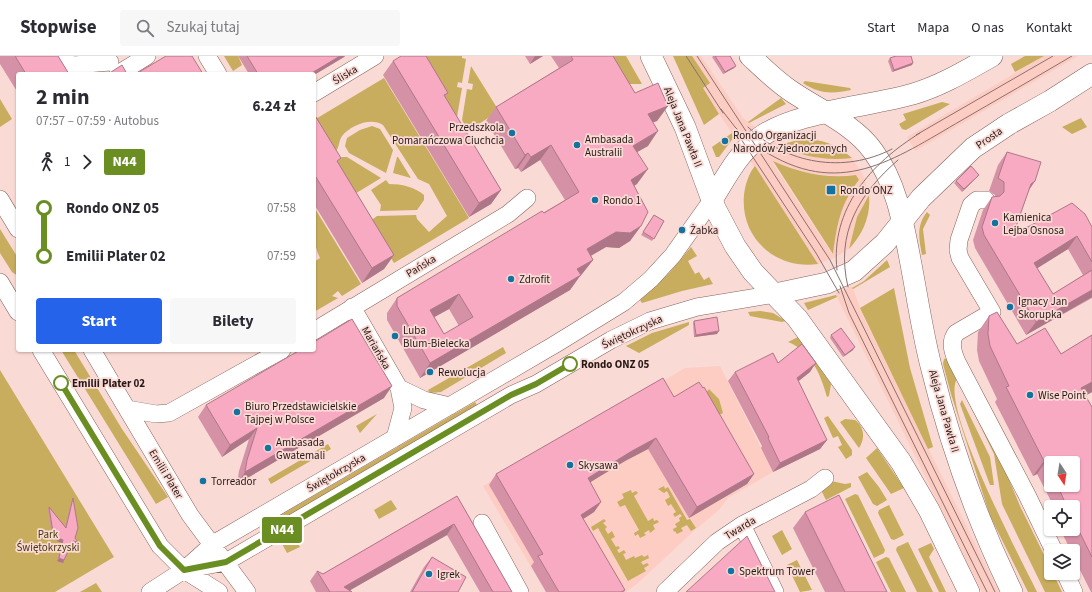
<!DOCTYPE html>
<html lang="pl">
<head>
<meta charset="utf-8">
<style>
	:root { --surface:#fff; --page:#f7f7f7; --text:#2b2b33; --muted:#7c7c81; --line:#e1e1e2; --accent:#2563eb }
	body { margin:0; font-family:"Source Sans 3",sans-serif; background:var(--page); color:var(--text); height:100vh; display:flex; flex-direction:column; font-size:15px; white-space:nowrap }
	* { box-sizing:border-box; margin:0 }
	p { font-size:13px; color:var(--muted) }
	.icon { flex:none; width:22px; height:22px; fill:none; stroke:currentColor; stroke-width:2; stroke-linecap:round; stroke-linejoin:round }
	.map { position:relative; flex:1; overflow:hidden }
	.details { position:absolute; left:16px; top:16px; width:300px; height:280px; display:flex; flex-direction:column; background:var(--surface); border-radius:4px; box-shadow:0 1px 3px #0004 }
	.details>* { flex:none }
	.badge { padding:0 8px; border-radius:3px; font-size:14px; line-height:26px }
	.needle { width:26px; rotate:168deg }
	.buttons { position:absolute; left:1044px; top:400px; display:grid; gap:8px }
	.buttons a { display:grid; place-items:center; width:36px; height:36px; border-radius:4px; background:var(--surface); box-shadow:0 1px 3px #0004; font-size:20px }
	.map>.badge { position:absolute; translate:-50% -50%; box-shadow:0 0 0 2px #fff }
	.legs { display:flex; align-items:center; gap:6px; height:44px; padding:0 20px; font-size:13px }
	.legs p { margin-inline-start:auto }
	.headline { display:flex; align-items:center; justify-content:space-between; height:68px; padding:0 20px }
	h1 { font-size:22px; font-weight:700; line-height:30px }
	.cta { display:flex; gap:8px; margin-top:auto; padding:8px 20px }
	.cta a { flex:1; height:46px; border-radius:4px; background:var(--accent); color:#fff; font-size:16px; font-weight:700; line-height:46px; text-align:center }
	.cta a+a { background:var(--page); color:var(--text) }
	ul { padding:0 20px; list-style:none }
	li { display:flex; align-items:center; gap:14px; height:48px; font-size:15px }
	li i { display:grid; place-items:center; width:6px; height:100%; margin:0 5px; background:currentColor }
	li i::after { content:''; width:10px; height:10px; margin:-5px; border:3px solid; border-radius:50%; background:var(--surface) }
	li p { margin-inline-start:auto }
	li:first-child i { background:linear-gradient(#0000 50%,currentColor 0) }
	li:last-child i { background:linear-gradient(currentColor 50%,#0000 0) }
	header { display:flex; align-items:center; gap:24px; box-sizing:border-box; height:56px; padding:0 20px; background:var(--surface); border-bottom:1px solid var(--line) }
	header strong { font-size:19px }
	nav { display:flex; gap:22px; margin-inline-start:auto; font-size:14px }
	.search { width:280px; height:36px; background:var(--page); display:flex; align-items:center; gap:10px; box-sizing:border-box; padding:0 14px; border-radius:4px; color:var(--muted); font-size:15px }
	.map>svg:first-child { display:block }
	.built { fill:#fdcdc4; fill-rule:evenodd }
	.green { fill:#c7ad5d }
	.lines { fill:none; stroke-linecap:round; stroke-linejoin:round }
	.minor-casing { stroke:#86635d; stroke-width:18 }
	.major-casing { stroke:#86635d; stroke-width:22 }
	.minor { stroke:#fff; stroke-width:17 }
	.major { stroke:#fff; stroke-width:21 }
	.tram { stroke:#87716d; stroke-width:1 }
	.wall { fill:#d592a7; fill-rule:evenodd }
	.shaded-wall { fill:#ae7788 }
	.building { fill:#f8aac2; stroke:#ae7788; fill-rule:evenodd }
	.line-1-casing { stroke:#fff; stroke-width:9 }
	.line-1 { stroke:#6b8e23; stroke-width:6 }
	.poi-dot { fill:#1273a0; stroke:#fadad4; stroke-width:1.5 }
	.stop-1-dot { fill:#fff; stroke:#6b8e23; stroke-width:2 }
	.labels { text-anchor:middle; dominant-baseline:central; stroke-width:3.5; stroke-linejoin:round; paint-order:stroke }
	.street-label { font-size:11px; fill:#271917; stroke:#fadad4 }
	.poi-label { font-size:11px; fill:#271917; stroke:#fadad4; text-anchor:start }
	.stop-label { font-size:11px; font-weight:bold; fill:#271917; stroke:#fadad4; text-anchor:start }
	.park-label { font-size:11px; fill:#45380f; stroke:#fadad4 }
</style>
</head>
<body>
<header>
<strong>Stopwise</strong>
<div class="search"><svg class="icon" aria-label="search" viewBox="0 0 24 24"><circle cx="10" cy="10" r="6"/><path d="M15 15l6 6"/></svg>Szukaj tutaj</div>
<nav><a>Start</a><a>Mapa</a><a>O nas</a><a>Kontakt</a></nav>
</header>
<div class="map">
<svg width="1092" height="536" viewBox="0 0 1092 536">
	<rect width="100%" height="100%" fill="#fadad4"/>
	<path class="built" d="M681 0H701L743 62 779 89 796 97 820 102H852L863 119 869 139 857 161 849 193 834 202 818 208ZM772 106 793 114 813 118 834 120 856 119 859 124 841 154 836 171 832 198Z
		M1044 0H1078L915 95 907 81Z
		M852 230 863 260 999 536H982L835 237Z
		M720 310 773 416 728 442 718 455 696 473 638 527 626 536H546L483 430 685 312Z"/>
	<path class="green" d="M224 0H238L242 9 233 15Z
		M419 0H462V2L466 3 462 27 458 26 457 31 462 32 457 61Z
		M613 0H626L642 28H629Z
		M673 0H692L710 27 703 32 719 58 704 69Z
		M1025 0H1044L1015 16 1011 8Z
		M471 10 499 55 468 75 462 64 467 33 472 34 473 28 468 27Z
		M384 22 469 162 394 207 369 166 377 160 416 159 417 163 429 176 447 160 429 128 418 123 383 69C371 61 351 69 342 80 338 86 340 92 334 97L314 64Z
		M805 25 850 32 851 34C832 38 819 38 803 27Z
		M781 42 786 48 749 67 748 66Z
		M0 43 12 63 0 71Z
		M942 46 950 48 906 74 902 73 899 68 906 64 903 58Z
		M1081 62 1087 71 1072 78 1062 71Z
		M372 70 380 73 393 94 386 117 349 97 345 90 347 82 360 74Z
		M732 77 734 81 719 101H716L712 91Z
		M802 83C821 83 837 88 852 102 826 105 802 101 779 89Z
		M342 101H347L381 122 353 139 335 107Z
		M397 101H398L411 122 393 117Z
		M773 105C800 117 827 123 856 119L859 124C840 149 837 168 833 198Z
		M755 110 818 208C776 214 740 182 744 139 745 129 749 117 755 110Z
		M386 124 389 128C401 128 415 131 424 139V144L417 154 380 155 381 149 371 134Z
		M869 139C871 160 863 178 849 193L857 161Z
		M314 151 361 228 342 240 338 235 332 240 338 242 314 256V206L320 202C312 186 314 168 314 151Z
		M927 156 930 159 923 173 926 198 922 199C919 183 916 170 927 156Z
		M0 173 18 202V220L12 216 0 197Z
		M691 191 697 200 688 205 695 218 699 216 704 224 709 221 713 228 682 235 642 247 640 244 670 216Z
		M887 204 890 211 853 233 852 232 864 225Z
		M894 232 910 312 933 391 928 393 860 252Z
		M836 239 837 241 808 254 804 247Z
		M760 255 773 257 786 265 782 266 750 260 748 256Z
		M689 266V269L639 297 626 290 652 277Z
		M798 281 831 328 829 340 827 341C821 319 811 295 788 286Z
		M503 291 506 297 441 336 430 337 428 334Z
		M61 294H74L122 373 168 441 156 448Z
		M947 302 957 323C939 349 1022 505 1037 536H1028L990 460 951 338 943 308 944 303Z
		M0 314 114 501 55 536H0Z
		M709 333 719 343 723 357 717 360 705 338Z
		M962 333 1007 419 1020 450 1051 513V517H1053L1062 536H1045L1002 448 994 398Z
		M962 344 990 401 994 429H990L960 348Z
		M475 346 477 349 263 475 260 471Z
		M377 358 360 377 356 370Z
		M828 360 852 394V399L846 403 838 391 842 389 838 380 833 382 824 362Z
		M845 363 855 364C865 371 865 383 859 392L840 366Z
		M328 388 331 393 271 428 268 423Z
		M877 392 904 432 891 438 866 402Z
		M867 416 879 431 887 444 877 450 873 448 858 421Z
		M831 425 845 428 851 427V431L826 444 822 436 825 427Z
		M664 430 665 433 668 431 687 464 690 463 696 472 691 475 687 469 681 472 683 475 677 478 675 475 674 476 673 473 677 471 675 468 680 465 679 462 682 460 680 458 675 461 673 458 676 456 671 448 668 450 665 444 670 441 667 435 664 437 658 433Z
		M631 434 632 437 636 435 638 437 634 440 648 465 653 462 654 465 657 464 659 466 653 469 655 473 650 477 649 474 644 477 646 479 640 482 638 478 635 480 634 477 639 474 625 449 620 451 617 446 624 442 622 438Z
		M855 438 858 439 885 494 884 497 874 502 845 443Z
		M391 444 397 453 379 463 374 454Z
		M889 449 904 479 894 484 891 483 878 457 879 454Z
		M604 463 606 465 603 467 607 471 605 473 608 478 612 475 615 481 611 483 616 491 618 490 620 492 617 494 619 497 624 494 626 497 623 498 626 504 634 500 635 502 642 499 644 501 648 499 649 502 641 506 643 509 647 507 649 509 644 512 646 515 628 525 598 472 593 475 591 471Z
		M782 474 792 493 782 499 772 480Z
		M287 481 298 487 300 491 287 497 280 484Z
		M908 486 933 536H917L896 494 897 491Z
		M931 487 934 493 929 501 946 536H939L918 493Z
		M886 501 889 502 906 536H891L876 506Z
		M797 504 812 534 800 536 787 509Z
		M96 527 102 536H80Z"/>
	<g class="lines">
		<defs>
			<path id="minor" d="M53 0 55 4 74 9 110 6
				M207 0 218 18
				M118 18 147 0
				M314 37 375 0
				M0 143 18 173
				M986 144H977L971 149 959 184 958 194 960 202 992 256 956 277C949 286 953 297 957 306L1027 439 1054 495
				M0 226 18 256
				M352 251 399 332 403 352 395 382
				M314 275 508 158 527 142
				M41 294 160 490 184 514 219 536
				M92 294 190 459 247 536
				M399 332 424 344 450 350
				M127 353 156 358 169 357 282 294
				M482 467 520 536
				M742 469 775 536
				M184 514 226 506 511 339 536 328 611 284 650 265 697 251 775 238
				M1065 517 1074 536
				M150 536 184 514 213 488 554 289 624 246 651 223 673 199 712 144
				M665 536 717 486 742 469 811 433 825 422"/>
			<path id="major" d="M651 0 685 71 715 152 735 190 753 216 797 262 901 406 929 454 969 536
				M750 0C762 11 774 23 788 33 816 53 853 67 873 95 896 126 903 166 910 203 917 239 922 275 931 310 950 388 977 464 1012 536
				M712 144C725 123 738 97 759 82 795 55 868 51 913 38 941 30 967 14 992 0
				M775 238 827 227 854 215 885 187 921 142 973 92 1009 68 1050 45 1092 18"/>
		</defs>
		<use href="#minor" class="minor-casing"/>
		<use href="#major" class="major-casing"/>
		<use href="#minor" class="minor"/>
		<use href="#major" class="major"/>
		<path class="tram" d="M686 0 723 57
			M697 0 830 204 995 536
			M721 53 735 71 749 85
			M748 71C786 108 844 118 892 93
			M916 79 1053 0
			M739 80 816 197 839 237
			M761 93C839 144 893 104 962 64 999 43 1036 21 1072 0
			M837 214C830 153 871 107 920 77
			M840 230 849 257 987 536
			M848 231C835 177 859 138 898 104"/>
	</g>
	<path class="wall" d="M0 0H58L69 18H18V37L0 8Z
		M238 0H345L344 1 314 19V18H249Z
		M525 0H543L530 8Z
		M551 0H613L635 37 668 50 657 65 653 66 648 90 637 96V128L634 130 641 170 630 185 619 192 606 191 591 200 593 204 582 218 580 220 570 234 420 322 387 264V257L397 242 565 144 540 104 521 116 518 112 515 113 486 65 496 51 559 12ZM449 253 459 270 444 278 434 261Z
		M713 0H730L734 12 723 18 712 1Z
		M890 2 912 9 892 16 888 5Z
		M393 5 448 37 445 41 501 134 491 148 469 161 383 19Z
		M314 58 338 106 394 199 384 213 362 227 314 148Z
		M1007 96 1035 125 1029 134 1013 179 1092 171V242L1026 279 975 192 973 184 983 154 992 141H995V139L989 135 998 109ZM1068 193 1083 219 1053 238 1037 212Z
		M977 121 962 136 954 127 956 125Z
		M654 159 664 165 652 185 641 179Z
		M989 260 1017 288 1061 298 1092 279V336L1085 340 1092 351V536H1091L1073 500V495H1071L1060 473H1073V451H1051V455L1049 451 1052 447 1037 418 1033 420 995 346 997 343 979 305 977 294 978 276ZM1051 407 1073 429H1051Z
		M694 265 717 278 694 281 693 267Z
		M831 279 853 294 843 301 830 282Z
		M778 307 810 316 798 325 827 384 820 393 773 416 761 392 762 390 728 325 735 316Z
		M674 341 754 418 747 428 689 462 648 393 625 405 590 426 601 446 594 456 583 463 625 534 624 536H546L531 510 534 506 489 429 496 418Z
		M384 342 237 428 239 415 249 383 222 401 198 361 206 349Z
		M457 440 512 536H480L447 479 350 534 352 536H316L310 525 317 515 323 518Z
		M73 442 75 482 78 486 76 488H72L63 507 57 505 62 487 57 485 52 478 48 454 49 451 65 471 72 444Z
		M805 456 887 536H825L793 472Z
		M432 501 458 536H410L424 511Z"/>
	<path class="shaded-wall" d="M340 0H345L344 1 314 19V18H310Z
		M535 0H543L530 8Z
		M913 7 912 9 892 16 894 14Z
		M736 10 734 12 723 18 725 16Z
		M668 50 657 65 637 72 648 58Z
		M658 75 648 90 623 104 633 90Z
		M551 89 540 104 521 116 531 101Z
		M528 97 518 112 515 113 525 99Z
		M648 113 637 128 620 138 631 124Z
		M979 119 962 136 964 133Z
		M1035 125 1026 138 1031 128Z
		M501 134 491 148 469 161 479 147Z
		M641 170 630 185 619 192 606 191 576 208 587 193 616 176Z
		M1077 180 1068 193 1025 220 1034 207Z
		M394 199 384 213 362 227 372 212Z
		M593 204 582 218 580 220 570 234 420 322 430 307 577 213Z
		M1092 234V241L1026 279 1036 266Z
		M459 238 449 253 420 269 430 254Z
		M719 275 717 278 694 281 696 279Z
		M855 291 853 294 843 301 845 299Z
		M816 307 810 316 790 332 797 322Z
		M1092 326V336L1070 348 1081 332Z
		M392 330 384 342 237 428 245 416Z
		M257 372 249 383 222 401 230 389Z
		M656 382 648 393 625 405 581 432 588 422 632 395Z
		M827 384 820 393 773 416 780 407Z
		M1048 402 1037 418 1033 420 1044 405Z
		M754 418 747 428 689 462 697 451Z
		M601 446 594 456 574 469 581 459Z
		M454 468 447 479 347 536 344 531Z
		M58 482 63 484 62 487 57 485Z
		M73 485 78 486 76 488H72Z
		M59 502 64 504 63 507 57 505Z"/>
	<path class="building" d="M15 0H58L69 18H26Z
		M166 0H192L203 18H136Z
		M247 0H340L310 18H258Z
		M401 0H426L448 37 444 39 501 134 479 147 393 5Z
		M571 0H613L635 37 658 27 668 50 648 58 658 75 633 90 648 113 631 124 648 156 641 170 630 177 616 176 587 193 593 204 577 213 581 219 430 307 397 250V242L542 155 544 157 579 136 551 89 531 101 528 97 525 99 496 51 573 4ZM459 238 473 261 444 278 430 254Z
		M715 0H730L736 10 725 16Z
		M896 0H911L913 7 894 14 890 2Z
		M122 9 127 18H108Z
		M314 58 341 102 337 105 394 199 372 212 314 118Z
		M1007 96 1041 106 1035 125 1031 128 1013 179 1072 147 1085 158 1092 171V206L1077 180 1034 207 1053 238 1092 214V234L1036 266 984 179 982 171 992 141 1000 140 1004 136V126L998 122Z
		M971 110 979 119 964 133 956 125Z
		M654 159 664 165 654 183 643 176Z
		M997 256 1017 288 1045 272 1061 298 1092 279V326L1081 332 1092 351V501L1073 463V451H1067L1060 435 1063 433 1061 429H1073V407H1051V408L1048 402 1044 405 1006 331 1009 330 990 290 988 278 989 260Z
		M717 261 719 275 696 279 694 265Z
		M352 263 392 330 245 416 247 404 257 372 230 389 206 349 300 294H314V286Z
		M841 272 855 291 845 299 831 279Z
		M802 288 816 307 797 322 827 384 780 407 768 382 769 381 735 316 773 297 778 307Z
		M663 322 674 341 699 326 703 332 704 331 754 418 697 451 656 382 632 395 588 422 601 446 581 459 625 534 621 536H559L538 500 543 498 496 418Z
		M839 439 887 536H845L805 456Z
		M457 440 512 536H493L454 468 344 531 352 536H330L317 515 323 518Z
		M73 442 78 472 75 482 78 486 73 485 64 504 59 502 63 484 58 482 53 476 49 451 66 472Z
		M747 480 775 536H686Z
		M432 501 466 521 458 536H412Z"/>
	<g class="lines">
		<defs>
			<path id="line-1" d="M61 327 160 490 184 514 226 506 511 339 536 328 570 308"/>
		</defs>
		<use href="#line-1" class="line-1-casing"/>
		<use href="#line-1" class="line-1"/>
	</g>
	<g class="poi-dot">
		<circle cx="512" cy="77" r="4"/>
		<circle cx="725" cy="85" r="4"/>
		<circle cx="577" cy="89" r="4"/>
		<rect x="826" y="129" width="10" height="10" rx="2"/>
		<circle cx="595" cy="144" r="4"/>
		<circle cx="995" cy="167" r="4"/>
		<circle cx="682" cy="174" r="4"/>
		<circle cx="511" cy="223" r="4"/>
		<circle cx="1010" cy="251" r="4"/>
		<circle cx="395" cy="280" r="4"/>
		<circle cx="430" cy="316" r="4"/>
		<circle cx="1030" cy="339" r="4"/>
		<circle cx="237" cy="356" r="4"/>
		<circle cx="268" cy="392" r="4"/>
		<circle cx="570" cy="409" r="4"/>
		<circle cx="203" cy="425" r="4"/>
		<circle cx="731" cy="515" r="4"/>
		<circle cx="429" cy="518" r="4"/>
	</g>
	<g class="stop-1-dot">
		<circle cx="570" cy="308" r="7"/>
		<circle cx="61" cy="327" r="7"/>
	</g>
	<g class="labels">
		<g class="street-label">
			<text transform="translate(345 19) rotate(-31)">Śliska</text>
			<text transform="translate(683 71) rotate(68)">Aleja Jana Pawła II</text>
			<text transform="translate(989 82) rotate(-35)">Prosta</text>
			<text transform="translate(421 210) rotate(-31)">Pańska</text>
			<text transform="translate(632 276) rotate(-25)">Świętokrzyska</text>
			<text transform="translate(376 292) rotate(60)">Mariańska</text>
			<text transform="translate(944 355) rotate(74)">Aleja Jana Pawła II</text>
			<text transform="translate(336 417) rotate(-30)">Świętokrzyska</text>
			<text transform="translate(166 418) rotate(59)">Emilii Plater</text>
			<text transform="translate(740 472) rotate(-31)">Twarda</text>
		</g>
		<g class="poi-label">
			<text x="504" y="71" text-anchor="end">Przedszkola<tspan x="504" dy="13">Pomarańczowa Ciuchcia</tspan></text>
			<text x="733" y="79">Rondo Organizacji<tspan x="733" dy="13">Narodów Zjednoczonych</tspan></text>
			<text x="585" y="83">Ambasada<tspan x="585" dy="13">Australii</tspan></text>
			<text x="840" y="134">Rondo ONZ</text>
			<text x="603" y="144">Rondo 1</text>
			<text x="1003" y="161">Kamienica<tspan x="1003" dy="13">Lejba Osnosa</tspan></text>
			<text x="690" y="174">Żabka</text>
			<text x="519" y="223">Zdrofit</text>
			<text x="1018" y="245">Ignacy Jan<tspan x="1018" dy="13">Skorupka</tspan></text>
			<text x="403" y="274">Luba<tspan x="403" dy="13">Blum-Bielecka</tspan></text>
			<text x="438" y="316">Rewolucja</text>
			<text x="1038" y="339">Wise Point</text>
			<text x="245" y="350">Biuro Przedstawicielskie<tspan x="245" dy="13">Tajpej w Polsce</tspan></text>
			<text x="276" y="386">Ambasada<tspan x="276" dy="13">Gwatemali</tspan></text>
			<text x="578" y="409">Skysawa</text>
			<text x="211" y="425">Torreador</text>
			<text x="739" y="515">Spektrum Tower</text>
			<text x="437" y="518">Igrek</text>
		</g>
		<g class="stop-label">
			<text x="581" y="308">Rondo ONZ 05</text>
			<text x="72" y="327">Emilii Plater 02</text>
		</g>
		<g class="park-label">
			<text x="48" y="478">Park<tspan x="48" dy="13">Świętokrzyski</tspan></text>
		</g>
	</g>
</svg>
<div class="buttons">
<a><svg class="needle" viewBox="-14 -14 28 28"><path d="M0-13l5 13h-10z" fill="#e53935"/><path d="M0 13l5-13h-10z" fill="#7c7c81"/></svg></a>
<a><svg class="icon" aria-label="locate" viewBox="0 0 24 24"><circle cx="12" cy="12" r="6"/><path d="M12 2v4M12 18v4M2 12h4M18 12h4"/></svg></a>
<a><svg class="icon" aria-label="layers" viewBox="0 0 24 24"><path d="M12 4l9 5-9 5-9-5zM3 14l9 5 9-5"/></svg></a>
</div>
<b class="badge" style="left:282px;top:474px;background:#6b8e23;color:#fff">N44</b>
<section class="details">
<div class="headline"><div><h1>2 min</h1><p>07:57 – 07:59 · Autobus</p></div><b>6.24 zł</b></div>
<div class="legs"><svg class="icon" aria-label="walk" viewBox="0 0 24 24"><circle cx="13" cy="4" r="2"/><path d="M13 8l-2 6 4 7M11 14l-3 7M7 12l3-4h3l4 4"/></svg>1<svg class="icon" aria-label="forward" viewBox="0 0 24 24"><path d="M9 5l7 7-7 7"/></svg><b class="badge" style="background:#6b8e23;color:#fff">N44</b></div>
<ul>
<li><i style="color:#6b8e23"></i><b>Rondo ONZ 05</b><p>07:58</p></li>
<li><i style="color:#6b8e23"></i><b>Emilii Plater 02</b><p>07:59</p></li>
</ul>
<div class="cta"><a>Start</a><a>Bilety</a></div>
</section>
</div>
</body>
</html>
